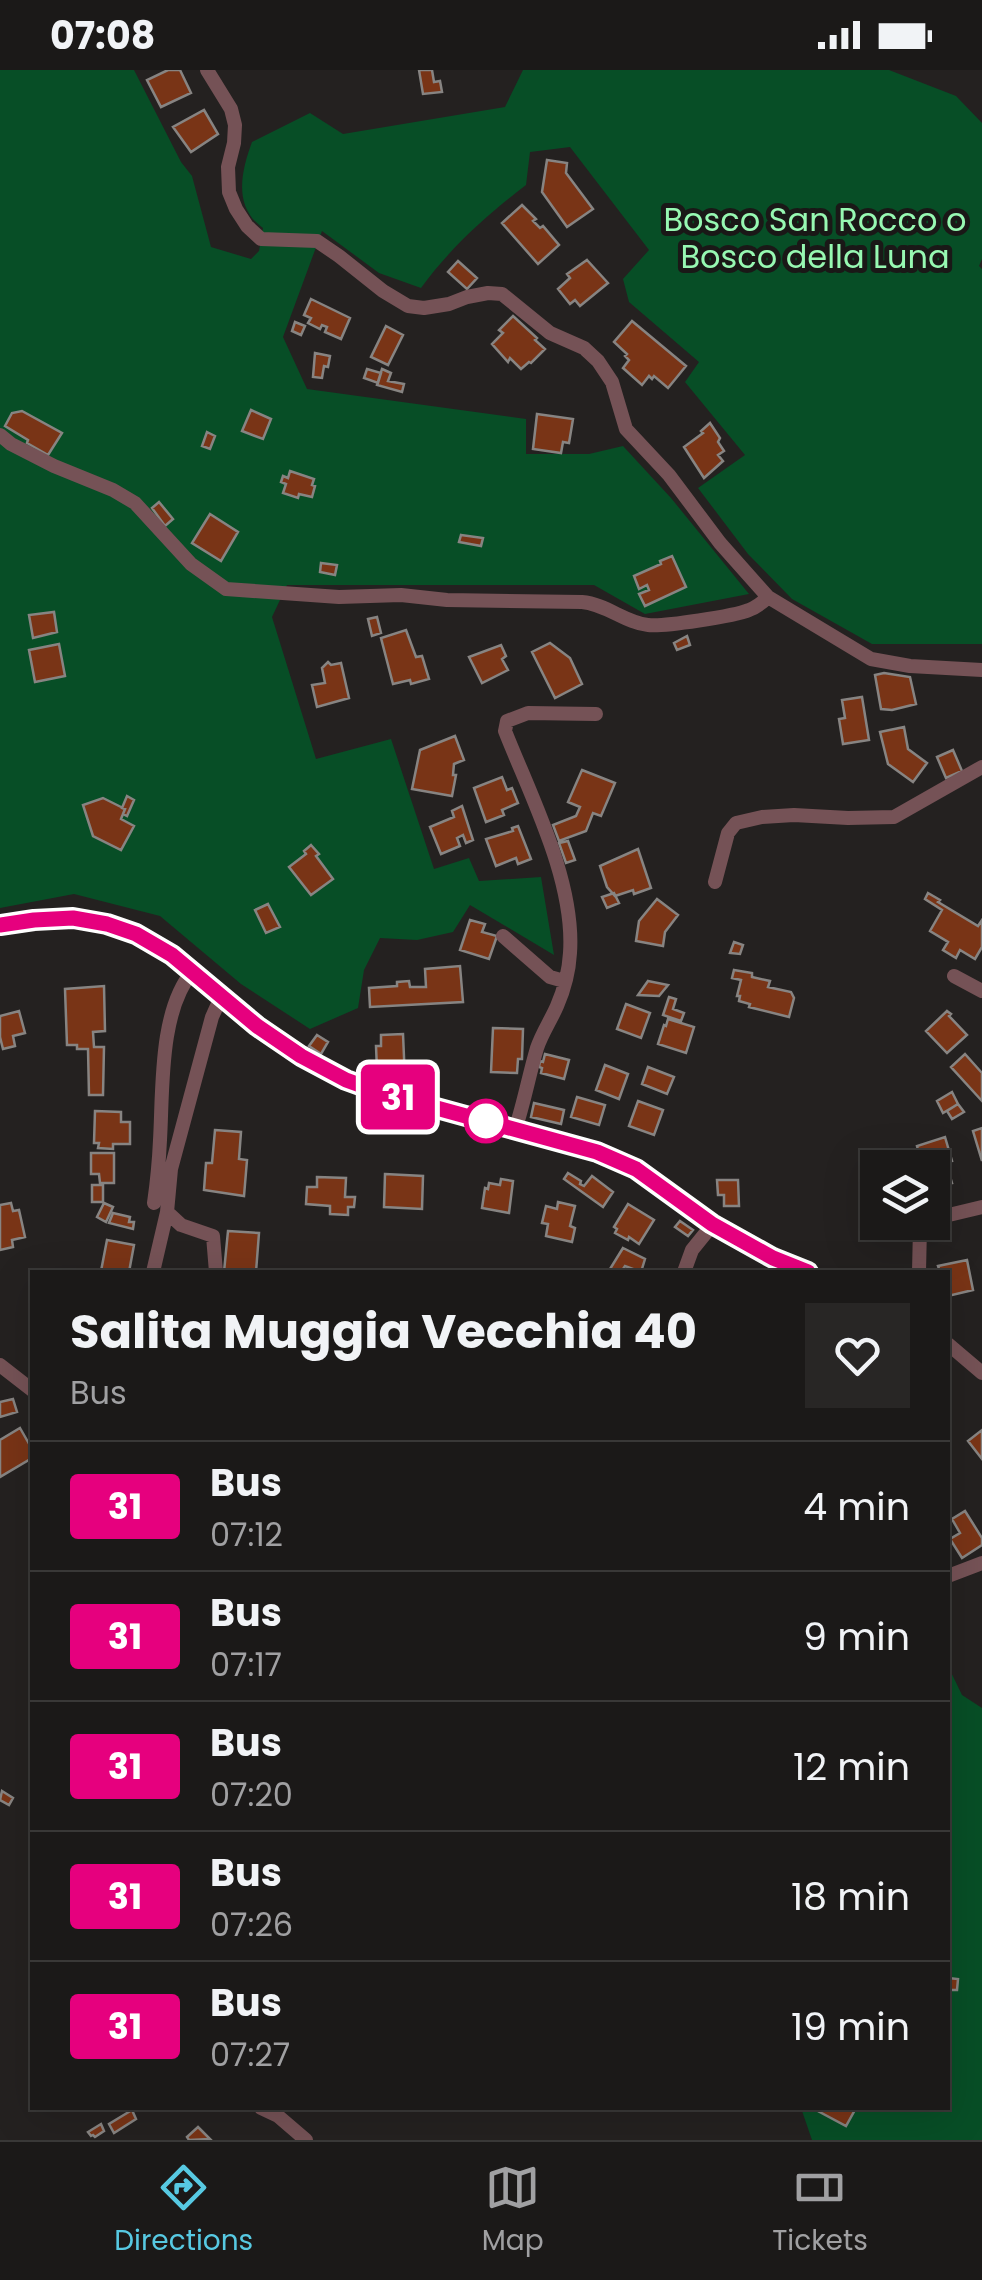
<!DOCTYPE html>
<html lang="en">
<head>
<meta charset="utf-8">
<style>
	:root { --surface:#1b1918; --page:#282625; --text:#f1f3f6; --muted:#a0a0a2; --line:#393837; --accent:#57c9e2 }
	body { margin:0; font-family:Poppins,sans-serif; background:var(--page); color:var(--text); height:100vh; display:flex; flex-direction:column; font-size:38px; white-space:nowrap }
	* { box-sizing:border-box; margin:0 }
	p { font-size:32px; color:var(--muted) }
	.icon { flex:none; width:55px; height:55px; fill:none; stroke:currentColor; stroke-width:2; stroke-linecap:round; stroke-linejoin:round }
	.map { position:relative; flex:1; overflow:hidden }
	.drawer { position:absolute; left:30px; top:1200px; width:920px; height:840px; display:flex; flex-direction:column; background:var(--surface); border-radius:0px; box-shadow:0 10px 40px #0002,0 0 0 2px var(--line) }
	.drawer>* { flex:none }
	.badge { padding:0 20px; border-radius:8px; font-size:35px; line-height:65px }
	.controls { position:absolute; left:860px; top:1080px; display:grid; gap:20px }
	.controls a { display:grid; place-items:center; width:90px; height:90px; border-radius:0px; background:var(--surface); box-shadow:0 10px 40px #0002,0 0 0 2px var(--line); font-size:50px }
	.map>.badge { position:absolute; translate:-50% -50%; box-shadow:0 0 0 5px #fff }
	.round { display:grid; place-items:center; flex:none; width:105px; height:105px; border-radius:0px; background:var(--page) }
	.head { display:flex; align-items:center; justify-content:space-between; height:170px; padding:0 40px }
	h1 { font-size:48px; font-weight:700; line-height:75px }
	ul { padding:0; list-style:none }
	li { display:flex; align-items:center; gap:30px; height:130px; padding:0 40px; border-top:2px solid var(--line) }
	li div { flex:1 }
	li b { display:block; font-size:38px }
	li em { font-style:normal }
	li .badge { min-width:110px; font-weight:700; text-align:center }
	.status { display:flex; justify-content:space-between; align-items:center; height:70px; padding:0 50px; background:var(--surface); direction:ltr }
	.status svg { height:28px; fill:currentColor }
	.tabs { display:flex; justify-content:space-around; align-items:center; height:140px; border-top:2px solid var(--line); background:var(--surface); font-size:28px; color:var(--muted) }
	.tabs a { display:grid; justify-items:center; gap:5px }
	.tabs .on { color:var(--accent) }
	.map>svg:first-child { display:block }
	.green { fill:#074e26 }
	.building { fill:#793416; stroke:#878482; stroke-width:2.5 }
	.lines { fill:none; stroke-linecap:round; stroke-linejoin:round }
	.minor { stroke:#755256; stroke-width:14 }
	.line-casing { stroke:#fff; stroke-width:22 }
	.line { stroke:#e6007e; stroke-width:15 }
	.stop-dot { fill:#fff; stroke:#e6007e; stroke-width:5 }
	.labels { text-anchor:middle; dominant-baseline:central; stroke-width:10; stroke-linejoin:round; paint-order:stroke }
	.park-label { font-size:32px; fill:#97f8b2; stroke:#1a1817 }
</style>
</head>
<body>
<div class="status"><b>07:08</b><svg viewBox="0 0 49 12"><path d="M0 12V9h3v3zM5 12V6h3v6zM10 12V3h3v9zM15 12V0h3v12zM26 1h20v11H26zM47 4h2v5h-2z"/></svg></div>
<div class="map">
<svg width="982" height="2070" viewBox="0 0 982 2070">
	<rect width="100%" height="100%" fill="#242120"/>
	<path class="green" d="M0 0H134L181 92 192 106 211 177 251 189 259 181 263 158C233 137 241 102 252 72L310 43 343 64 505 37 523 0H889L956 26 982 53V189L979 196 982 199V574H872L792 529 748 484 698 418 745 385 685 312 699 292 629 232 623 209 649 180 570 77 530 82 526 115C487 145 450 178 421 218L379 203 322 161 283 267 307 319 526 349V384H589L623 376 671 428 749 524 645 544 594 515H287L272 547 316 689 391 669 434 799 469 788 479 811 541 807 554 885 470 835 453 862 417 870 380 868 364 900 358 938 310 959 241 914 160 846 74 824 0 838Z
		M948 1596 962 1625 982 1638V2070H812L801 2038H948Z"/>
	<path class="building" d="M168 0H180L191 23 161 37 147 10Z
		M419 0H432L434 12 440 11 442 22 423 24Z
		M204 40 218 64 191 82 173 57Z
		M547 90 567 93 566 103 593 139 567 157 542 122Z
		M522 135 536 149 533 151 540 158 543 156 559 175 538 194 502 153Z
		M587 190 608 213 580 236 575 230 570 234 558 219 570 208 567 204Z
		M458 191 477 208 467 219 448 202Z
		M311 229 350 248 341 269 325 262 327 257 322 255 320 259 308 253 311 248 304 245Z
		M513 246 537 268 535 270 545 279 531 293 529 292 521 299 510 288 508 292 492 274 503 263 499 260Z
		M632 251 686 296 668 318 654 306 652 309 649 306 642 315 623 298 629 290 625 286 627 284 614 272Z
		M295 252 305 256 301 265 292 261Z
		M386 256 403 265 388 295 371 287Z
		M315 283 330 286 328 297 324 296 322 308 313 307Z
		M367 299 381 303 378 313 364 308Z
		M382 299 391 303 388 311 404 314 402 322 377 315Z
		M251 340 271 349 263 369 242 361Z
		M22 341 62 363 48 385 27 373 28 370 5 356 12 343Z
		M537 344 573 349 569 373 563 372 561 383 533 379Z
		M710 353 720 368 718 372 724 381 718 385 723 391 704 408 684 377 703 363 701 361Z
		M207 362 215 366 210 379 202 376Z
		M290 401 314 409 312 415 315 416 312 427 299 424 298 428 283 423 286 414 281 412 283 406 288 408Z
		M159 432 173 449 165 456 152 438Z
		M210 444 238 462 221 491 192 473Z
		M461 465 483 468 481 476 459 472Z
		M672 486 686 517 645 536 639 524 649 520 647 515 639 519 634 506 661 494 660 491Z
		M321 493 337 495 335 505 320 502Z
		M54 542 57 562 33 568 29 545Z
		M377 547 381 563 372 566 368 549Z
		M406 560 416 587 422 586 429 609 411 614 410 610 393 614 381 568Z
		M687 566 690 575 677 580 674 573Z
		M550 573 570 588 582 614 555 628 532 582Z
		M59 574 65 606 35 612 29 580Z
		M501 575 506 586 502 589 508 600 482 613 469 587Z
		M328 592 331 595 341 593 349 628 317 637 312 615 325 613 322 598Z
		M884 603 910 607 916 634 892 640 881 639 875 605Z
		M862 627 869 670 843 674 839 649 845 648 842 630Z
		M904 657 908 679 927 693 913 712 888 694 880 662Z
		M455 666 464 690 454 694 453 705H456L452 726 412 719 420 680Z
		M953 680 962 701 946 708 937 687Z
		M582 700 615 713 601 746 593 743 586 761 559 771 553 755 576 746 580 737 568 732Z
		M502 707 507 720 512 718 518 733 502 740 504 745 486 752 474 718Z
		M127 726 134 730 127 746 123 744 125 739 122 738Z
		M103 728 125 739 121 749 134 756 121 780 93 766 83 735Z
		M462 736 473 770 466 773 463 765 457 768 460 776 441 784 430 757 454 747 452 741Z
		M518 756 531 789 518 794 516 788 496 796 486 769 513 761 512 758Z
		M568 771 575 790 566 793 559 773Z
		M311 775 319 784 316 786 333 809 311 825 289 797 306 784 304 781Z
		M638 779 651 818 634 824 633 820 615 826 607 817 600 796Z
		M614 823 619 833 607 838 602 827Z
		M928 823 940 830 938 832 978 856 982 850V877L975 889 960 880 956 888 943 880 948 872 930 861 942 840 925 829Z
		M657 829 678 845 665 862 663 876 636 871 639 851Z
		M268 834 280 857 266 863 255 840Z
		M470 850 485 854 482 862 497 866 489 889 460 880Z
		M734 872 743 875 740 884 730 883Z
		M460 896 463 932 370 937 369 918 397 916V912L409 911 410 917H426L425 899Z
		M734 900 752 903V907L770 911 768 917 791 922 794 928 789 947 749 937 750 934 739 931 740 926H737L741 910 732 908Z
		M648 911 668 915 659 926 638 925Z
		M104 916 105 961 93 962 94 977H104L103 1025H89L88 979H77V975H67L65 919Z
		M669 927 676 929 673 939 684 943 681 951 663 945Z
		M626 934 650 943 641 968 617 959Z
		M19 941 25 963 13 966 15 976 3 979 0 967V946Z
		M947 941 951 944 949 946 967 965 947 983 926 961Z
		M668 949 694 957 686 983 658 974 664 955 666 956Z
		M493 958 523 959 522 989H518L517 1003 491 1002Z
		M403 964 405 1010 389 1011 388 1000H377L376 976H381V965Z
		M317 965 328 972 321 984 309 976Z
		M545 984 569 990 564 1009 541 1003 542 998 539 997 540 991 543 992Z
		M965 984 982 1003V1031L951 997Z
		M605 995 628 1004 619 1029 596 1020Z
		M648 997 674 1007 667 1024 642 1014Z
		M417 1009 430 1013 426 1024 415 1020Z
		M952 1022 958 1034 943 1043 937 1031Z
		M577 1027 605 1035 599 1055 571 1047Z
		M638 1031 663 1040 654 1065 629 1056Z
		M534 1033 564 1040 561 1054 531 1047Z
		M958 1034 964 1042 952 1049 947 1041Z
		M95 1041 121 1042V1052H130V1074H113V1079L98 1078 99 1073H94Z
		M982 1058V1091L973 1061Z
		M215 1060 241 1062 239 1089 247 1090 244 1126 204 1120 206 1093H212Z
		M945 1067 952 1091 946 1093 952 1113 932 1118V1098H918L922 1096 917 1076Z
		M91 1083H114V1113H100L99 1104H91Z
		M568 1103 581 1111 580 1114 584 1116 592 1106 613 1122 603 1137 564 1109Z
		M385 1104 423 1106 422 1139 384 1137Z
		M317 1107 346 1108 345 1127H355L354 1137H348V1145L330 1144V1136L306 1134 307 1117H317Z
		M501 1109 513 1111 509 1143 482 1138 485 1118 488 1119 489 1113 500 1115Z
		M717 1110H738L739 1136H724V1125H718Z
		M92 1115H103V1132H92Z
		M558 1132 575 1136 570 1156 575 1158 572 1172 546 1166 548 1154 542 1153 546 1136 557 1139Z
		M11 1133 13 1141 19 1140 25 1167 12 1170 13 1177 0 1180V1135Z
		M104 1133 113 1137 106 1152 97 1147Z
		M628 1134 654 1150 639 1174 629 1167 628 1170 615 1163 617 1159 614 1157Z
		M113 1143 130 1147 129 1152H134L133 1159 109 1153Z
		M680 1151 693 1160 688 1166 675 1157Z
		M228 1161 259 1163 256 1202H224Z
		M107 1170 134 1175 129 1202 101 1201Z
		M623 1178 645 1189 641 1202 625 1196 621 1202 610 1199Z
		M967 1190 973 1220 948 1226V1202H940L938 1196Z
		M13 1329 17 1342 0 1347V1332Z
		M20 1358 32 1379V1388L0 1407V1370Z
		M982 1360V1389L968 1371Z
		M965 1441 982 1468V1475L962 1488 950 1469 960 1463 952 1449Z
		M2 1721 13 1728 9 1735 0 1730Z
		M948 1908 958 1909 957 1920H948Z
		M817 2038H856L846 2056 816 2040Z
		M132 2040 136 2049 114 2063 109 2054Z
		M101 2054 104 2061 95 2067 93 2065 91 2066 88 2062Z
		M198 2057 210 2069 189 2070 187 2067Z"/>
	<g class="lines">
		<path class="minor" d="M207 0 231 39 235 55 234 73 228 97 229 122 236 139 247 156 261 169 317 171 339 186 383 221 408 236 424 238 449 234 467 227 488 223 502 224 550 263 584 278 598 291 612 312 626 359 669 405 720 473 768 527 871 589 910 596 982 600
			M0 365 11 374 54 396 113 420 135 433 191 494 226 519 339 527 401 525 447 530 582 532C606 534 626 553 648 555 663 557 735 546 749 540 757 537 763 532 768 527
			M715 812 728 763 736 753 762 747 794 745 848 748 894 747 982 697
			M0 855 35 850 73 848 107 854 136 864 172 885 257 956 301 986 346 1011 382 1023 597 1082 636 1099 713 1154 773 1188 808 1202
			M503 866 550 907 564 911
			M954 906 982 921
			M515 1060C524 1033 529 1005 537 978 542 963 551 950 557 936 564 920 569 900 570 883 575 811 531 727 505 661L507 651 528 643 596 644
			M154 1133C157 1112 159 1092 160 1070 163 1020 159 942 192 902
			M167 1142 181 1155 213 1166 216 1202
			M932 1149 982 1137
			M153 1202 167 1142 171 1099 212 947 221 927
			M684 1202 692 1180 713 1154
			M919 1202 920 1157 925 1152
			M948 1274 982 1303
			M0 1295 32 1320
			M948 1506 982 1493
			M261 2038 278 2046 306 2070"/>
	</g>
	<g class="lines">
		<defs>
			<path id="line" d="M0 855 34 850 73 848 107 854 136 864 172 885 257 956 301 986 346 1010 382 1023 597 1082 636 1099 712 1154 773 1188 808 1202"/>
		</defs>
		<use href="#line" class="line-casing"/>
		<use href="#line" class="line"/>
	</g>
	<circle class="stop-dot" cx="486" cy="1051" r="20"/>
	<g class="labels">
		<g class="park-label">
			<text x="815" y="149">Bosco San Rocco o<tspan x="815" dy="37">Bosco della Luna</tspan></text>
		</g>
	</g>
</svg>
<div class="controls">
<a><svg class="icon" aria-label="layers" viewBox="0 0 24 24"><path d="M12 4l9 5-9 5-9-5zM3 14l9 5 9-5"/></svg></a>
</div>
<b class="badge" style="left:398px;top:1027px;background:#e6007e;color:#fff">31</b>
<section class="drawer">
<div class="head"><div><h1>Salita Muggia Vecchia 40</h1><p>Bus</p></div><a class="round"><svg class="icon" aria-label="heart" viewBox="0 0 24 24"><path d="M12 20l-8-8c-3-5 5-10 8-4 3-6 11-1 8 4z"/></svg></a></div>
<ul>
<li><span class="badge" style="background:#e6007e;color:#fff">31</span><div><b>Bus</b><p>07:12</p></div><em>4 min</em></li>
<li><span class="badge" style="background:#e6007e;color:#fff">31</span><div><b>Bus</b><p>07:17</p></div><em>9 min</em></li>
<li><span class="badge" style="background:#e6007e;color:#fff">31</span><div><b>Bus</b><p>07:20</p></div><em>12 min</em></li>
<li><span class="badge" style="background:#e6007e;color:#fff">31</span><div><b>Bus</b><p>07:26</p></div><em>18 min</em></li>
<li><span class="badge" style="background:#e6007e;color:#fff">31</span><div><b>Bus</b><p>07:27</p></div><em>19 min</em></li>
</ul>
</section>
</div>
<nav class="tabs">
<a class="on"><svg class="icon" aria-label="directions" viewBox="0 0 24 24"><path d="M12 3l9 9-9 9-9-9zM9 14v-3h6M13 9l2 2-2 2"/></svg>Directions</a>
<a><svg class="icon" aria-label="map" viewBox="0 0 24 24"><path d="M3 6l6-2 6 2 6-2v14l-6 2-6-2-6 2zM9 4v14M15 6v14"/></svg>Map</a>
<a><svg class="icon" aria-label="tickets" viewBox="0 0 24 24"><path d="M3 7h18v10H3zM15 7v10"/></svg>Tickets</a>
</nav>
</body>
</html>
